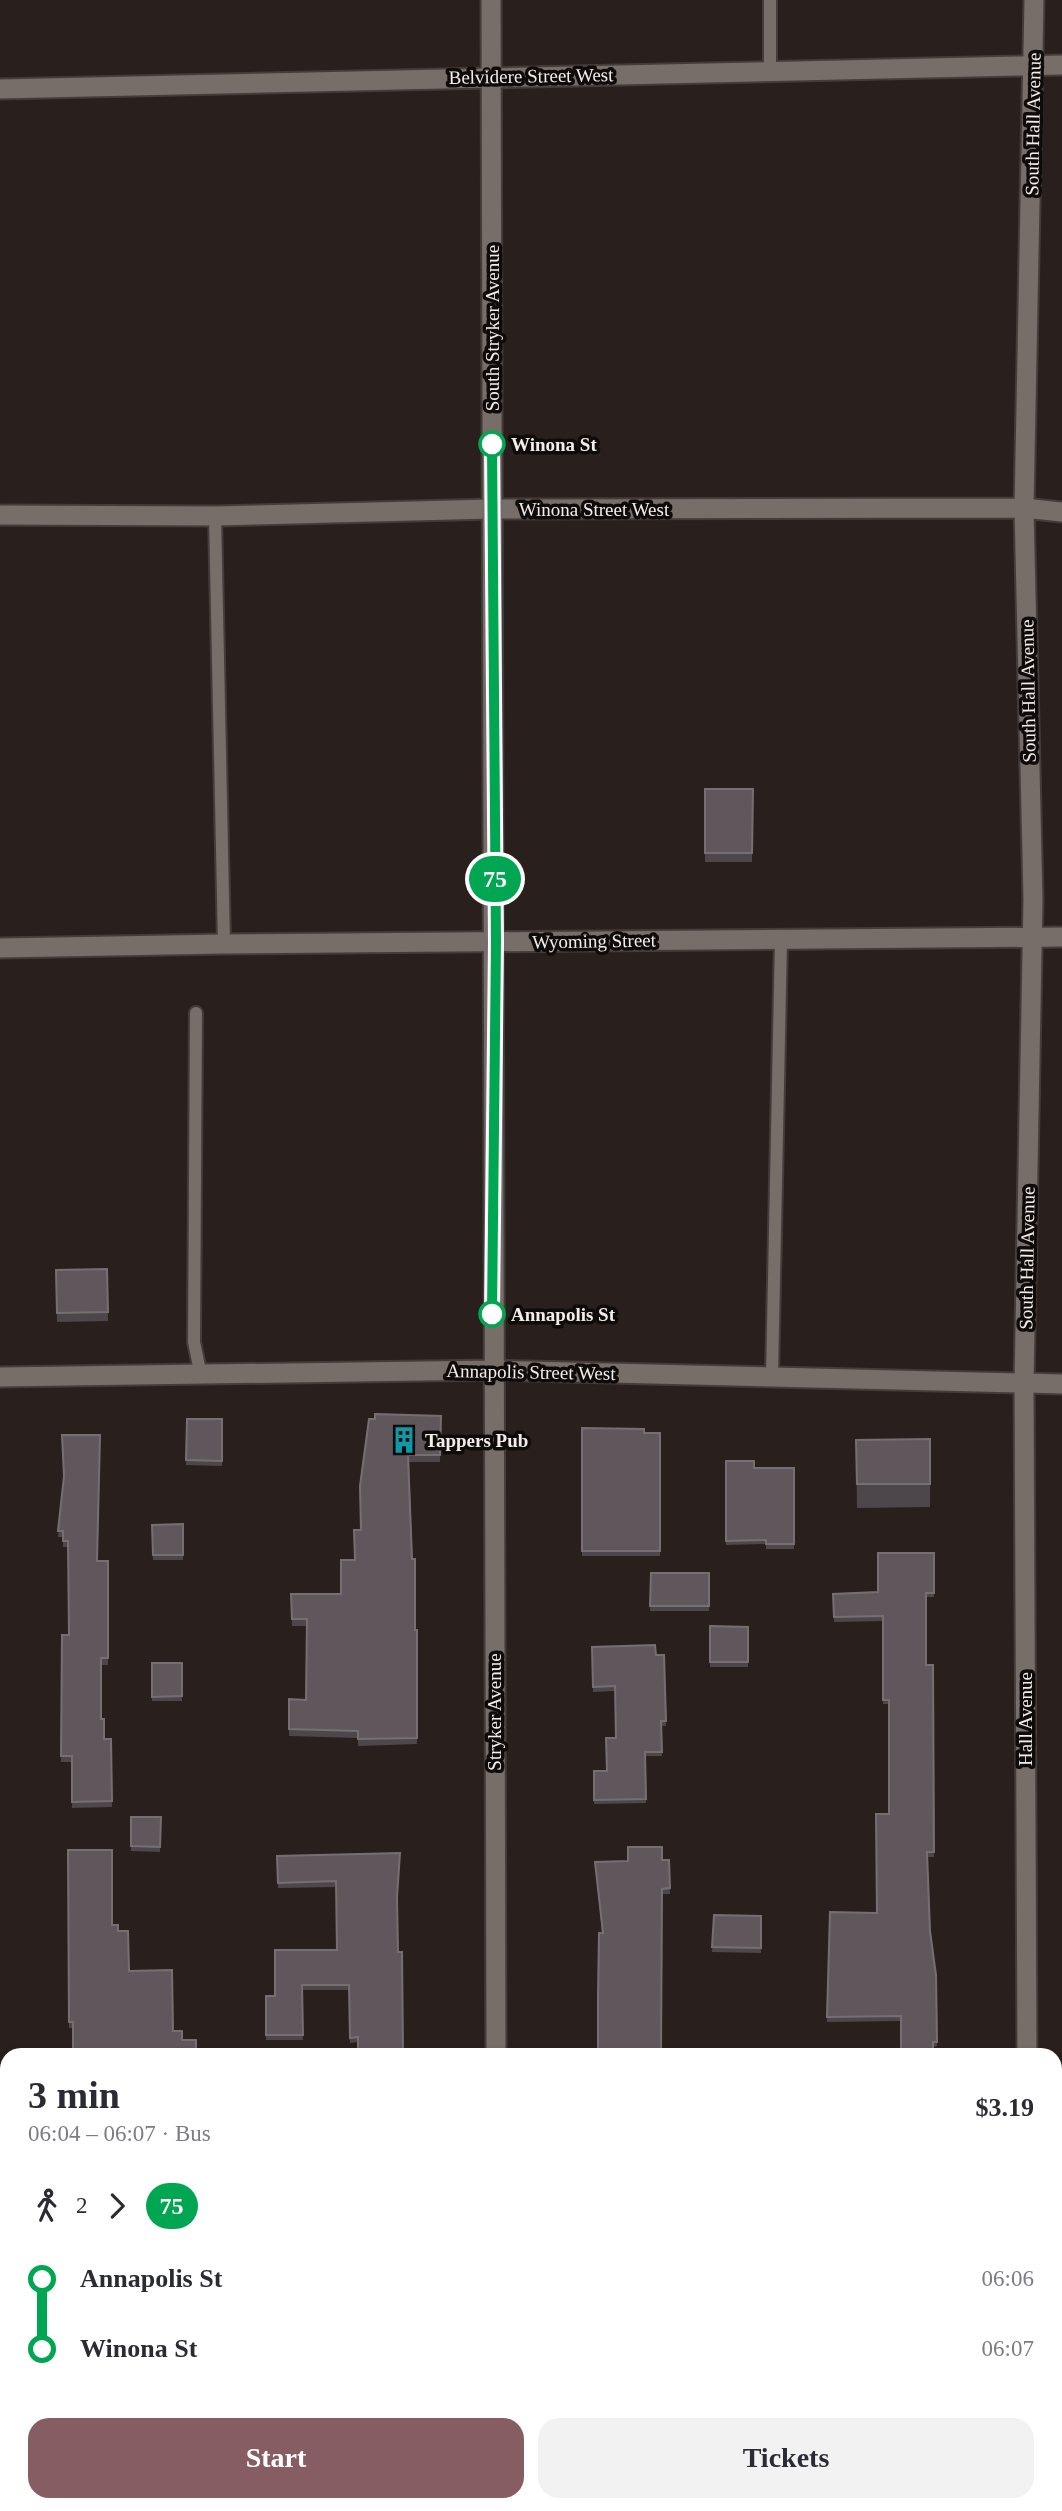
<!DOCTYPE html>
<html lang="en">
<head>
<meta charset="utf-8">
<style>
	:root { --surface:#fff; --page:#f2f2f3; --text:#2b2b33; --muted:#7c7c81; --accent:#865d62 }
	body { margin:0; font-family:"Times New Roman",serif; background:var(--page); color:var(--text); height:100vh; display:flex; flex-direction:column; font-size:26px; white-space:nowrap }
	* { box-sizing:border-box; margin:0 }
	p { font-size:23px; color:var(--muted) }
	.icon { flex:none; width:38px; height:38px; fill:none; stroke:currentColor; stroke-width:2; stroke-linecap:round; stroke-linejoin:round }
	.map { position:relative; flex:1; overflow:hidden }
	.sheet { position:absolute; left:0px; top:2048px; width:1062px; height:464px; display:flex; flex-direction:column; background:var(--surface); border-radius:21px 21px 0 0; box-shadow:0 2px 5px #0004 }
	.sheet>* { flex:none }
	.badge { padding:0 14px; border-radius:23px; font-size:24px; line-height:46px }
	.map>.badge { position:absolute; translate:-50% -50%; box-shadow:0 0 0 4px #fff }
	.legs { display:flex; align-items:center; gap:10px; height:77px; padding:0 28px; font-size:23px }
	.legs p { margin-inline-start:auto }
	.summary { display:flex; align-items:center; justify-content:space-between; height:119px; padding:0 28px }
	h1 { font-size:38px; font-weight:600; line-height:52px }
	.primary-button { display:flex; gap:14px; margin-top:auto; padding:14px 28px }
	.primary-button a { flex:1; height:80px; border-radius:21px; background:var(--accent); color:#fff; font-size:28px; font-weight:600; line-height:80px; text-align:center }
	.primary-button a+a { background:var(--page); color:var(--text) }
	ul { padding:0 28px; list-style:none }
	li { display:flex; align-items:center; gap:24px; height:70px; font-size:26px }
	li i { display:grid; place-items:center; width:10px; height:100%; margin:0 9px; background:currentColor }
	li i::after { content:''; width:18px; height:18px; margin:-9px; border:5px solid; border-radius:50%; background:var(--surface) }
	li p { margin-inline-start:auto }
	li:first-child i { background:linear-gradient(#0000 50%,currentColor 0) }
	li:last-child i { background:linear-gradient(currentColor 50%,#0000 0) }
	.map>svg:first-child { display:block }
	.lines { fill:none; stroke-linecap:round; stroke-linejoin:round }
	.service-casing { stroke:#443c3a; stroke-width:16 }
	.minor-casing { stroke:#443c3a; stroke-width:23 }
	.tertiary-casing { stroke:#443c3a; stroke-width:23 }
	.service { stroke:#776d69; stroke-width:12 }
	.minor { stroke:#776d69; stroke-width:19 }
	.tertiary { stroke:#776d69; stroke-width:19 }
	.wall { fill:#4d464b }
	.building { fill:#5f575c; stroke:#766f72; stroke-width:2 }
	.line-1-casing { stroke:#fff; stroke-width:16 }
	.line-1 { stroke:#00a651; stroke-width:10 }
	.stop-1-dot { fill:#fff; stroke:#00a651; stroke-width:3.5 }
	.labels { text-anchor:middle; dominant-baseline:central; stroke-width:7; stroke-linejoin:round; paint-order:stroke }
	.street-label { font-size:19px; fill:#f3ecea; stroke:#0f0b0a }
	.stop-label { font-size:19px; font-weight:bold; fill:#f3ecea; stroke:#0f0b0a; text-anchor:start }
	.poi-label { font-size:19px; font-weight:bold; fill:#f3ecea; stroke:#0f0b0a; text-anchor:start }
</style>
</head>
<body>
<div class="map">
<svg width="1062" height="2511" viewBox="0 0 1062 2511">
	<rect width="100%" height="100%" fill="#29201d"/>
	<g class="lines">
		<defs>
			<path id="service" d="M770 0V71
				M215 516 224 944
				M196 1013 194 1342 201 1376
				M772 1376 781 939"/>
			<path id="minor" d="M0 89 1062 65
				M0 515 215 516 492 509 1024 508 1062 512
				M0 948 224 944 1062 937
				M1027 2054 1024 1383 1033 899 1024 508 1034 0
				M1055 2230H1062
				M0 2240H7
				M1030 2504V2511"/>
			<path id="tertiary" d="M491 0 496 2054
				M0 1377 492 1370 1062 1384
				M502 2504V2511"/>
		</defs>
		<use href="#service" class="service-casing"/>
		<use href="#minor" class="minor-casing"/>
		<use href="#tertiary" class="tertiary-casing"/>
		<use href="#service" class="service"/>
		<use href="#minor" class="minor"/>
		<use href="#tertiary" class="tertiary"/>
	</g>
	<path class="wall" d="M705 789H753L752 862H705Z
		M107 1269 108 1321 57 1322 56 1270Z
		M441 1416 440 1462H409L415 1630H417V1744L358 1746V1738L289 1736V1699L306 1700 307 1626H292L291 1594H341L355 1560 361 1530 375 1419Z
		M187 1419H222V1466L186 1465Z
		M582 1428 644 1433H660V1556H582Z
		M930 1439V1507L857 1508 856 1440Z
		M726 1461 754 1468H794V1549H766V1544L726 1545Z
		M64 1478 97 1561H108V1665H101V1719L104 1739H111L112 1807 72 1808V1762H61L62 1635H69L68 1547H63V1537H58Z
		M183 1524V1560H153L152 1525Z
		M934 1553V1597H926V1665H933L934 1857H927L930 1931 936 1975 937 2046 933 2047 901 2021 827 2022 830 1912 877 1913 889 1814V1704H883V1621L834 1622 833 1594 878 1592Z
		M651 1573H709V1611H650Z
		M710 1626 748 1627V1667H710Z
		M592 1647 656 1655H664L666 1726H661L662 1756H645L646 1803 594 1804V1771H607L616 1738 615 1691 593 1692Z
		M152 1663H182V1701H152Z
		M131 1817H161L160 1852 131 1851Z
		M68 1850H112L73 2028H69Z
		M400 1853 358 2042 350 2043 349 1990H302L303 2040H266V1996H275L337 1950 336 1887 278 1888 277 1856Z
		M669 1860 670 1894H662L602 1933 595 1862Z
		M714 1915 761 1916V1953L712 1952Z"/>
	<path class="building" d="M705 789H753L752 853H705Z
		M107 1269 108 1312 57 1313 56 1270Z
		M375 1414 441 1416 440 1455H408L412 1559H415V1630H417V1738L358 1739V1731L289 1729V1699L306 1700 307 1619H292L291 1594H341V1560H355L354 1530H361L360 1486 369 1419H375Z
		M187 1419H222V1461L186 1460Z
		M582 1428 644 1429V1433H660V1551H582Z
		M62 1435H100L97 1561H108V1658H101V1719H104V1739H111L112 1801 72 1802V1756H61L62 1635H69L68 1541H63V1531H58L64 1476Z
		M930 1439V1484H857L856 1440Z
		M726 1461H754V1468H794V1544H766V1540L726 1541Z
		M183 1524V1555H153L152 1525Z
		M878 1553H934V1593H926V1665H933L934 1852H927L930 1931 936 1975 937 2042H933V2054H901V2016L827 2017 830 1912 877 1913 876 1814H889V1700H883V1616L834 1617 833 1594 878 1592Z
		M651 1573H709V1606H650Z
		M710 1626 748 1627V1662H710Z
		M655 1645 656 1655H664L666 1721H661L662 1752H645L646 1799 594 1800V1771H607L606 1738H616L615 1686 593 1687 592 1647Z
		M152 1663H182V1696L152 1697Z
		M131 1817H161L160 1847 131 1846Z
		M628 1847H662V1860H669L670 1888 662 1889 661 2054H598V1997L599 1933H603L595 1862 628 1861Z
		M68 1850H112V1925H118V1931H128L129 1971 172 1970 173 2031H182V2040H196V2054H73V2022H69Z
		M400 1853 397 1897 398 1952H402L403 2054H358V2037L350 2038 349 1985H302L303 2035H266V1996H275V1950H337L336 1881 278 1883 277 1856Z
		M714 1915 761 1916V1948L712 1947Z
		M77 2504H128V2511H77Z
		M187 2504H222V2511H187Z
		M350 2504H412V2511H350Z
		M697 2504H727V2511H698Z
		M888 2504H933V2511H888Z"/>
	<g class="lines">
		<defs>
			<path id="line-1" d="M492 444 496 942 492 1314"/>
		</defs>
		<use href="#line-1" class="line-1-casing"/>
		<use href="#line-1" class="line-1"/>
	</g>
	<defs>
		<symbol id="building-bare" viewBox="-9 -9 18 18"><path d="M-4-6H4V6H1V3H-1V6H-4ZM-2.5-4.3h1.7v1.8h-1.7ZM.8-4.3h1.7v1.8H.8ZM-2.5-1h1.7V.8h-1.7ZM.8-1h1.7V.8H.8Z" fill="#0f9aa8" stroke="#0f0b0a" stroke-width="2.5" paint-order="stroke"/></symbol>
	</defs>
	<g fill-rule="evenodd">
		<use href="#building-bare" x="385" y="1421" width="38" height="38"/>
	</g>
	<g class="stop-1-dot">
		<circle cx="492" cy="444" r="12"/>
		<circle cx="492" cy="1314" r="12"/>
	</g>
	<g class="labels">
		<g class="street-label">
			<text transform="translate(531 76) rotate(-1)">Belvidere Street West</text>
			<text transform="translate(1033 124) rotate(-89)">South Hall Avenue</text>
			<text transform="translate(492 328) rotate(-90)">South Stryker Avenue</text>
			<text x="594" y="509">Winona Street West</text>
			<text transform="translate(1028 691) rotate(-91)">South Hall Avenue</text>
			<text transform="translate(594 941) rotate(-1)">Wyoming Street</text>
			<text transform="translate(1027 1258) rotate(-89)">South Hall Avenue</text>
			<text transform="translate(531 1372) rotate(1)">Annapolis Street West</text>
			<text transform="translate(494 1712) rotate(-90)">Stryker Avenue</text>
			<text transform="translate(1025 1719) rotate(-90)">Hall Avenue</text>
		</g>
		<g class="stop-label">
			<text x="511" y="444">Winona St</text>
			<text x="511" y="1314">Annapolis St</text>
		</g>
		<g class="poi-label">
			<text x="425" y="1440">Tappers Pub</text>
		</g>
	</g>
</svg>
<b class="badge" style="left:495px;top:879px;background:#00a651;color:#fff">75</b>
<section class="sheet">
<div class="summary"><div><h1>3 min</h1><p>06:04 – 06:07 · Bus</p></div><b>$3.19</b></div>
<div class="legs"><svg class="icon" aria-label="walk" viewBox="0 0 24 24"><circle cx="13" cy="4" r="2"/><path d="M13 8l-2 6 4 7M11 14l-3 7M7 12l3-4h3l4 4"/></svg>2<svg class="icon" aria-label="forward" viewBox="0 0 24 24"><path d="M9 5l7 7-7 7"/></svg><b class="badge" style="background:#00a651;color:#fff">75</b></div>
<ul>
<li><i style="color:#00a651"></i><b>Annapolis St</b><p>06:06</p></li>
<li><i style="color:#00a651"></i><b>Winona St</b><p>06:07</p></li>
</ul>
<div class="primary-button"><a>Start</a><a>Tickets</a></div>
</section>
</div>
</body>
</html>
